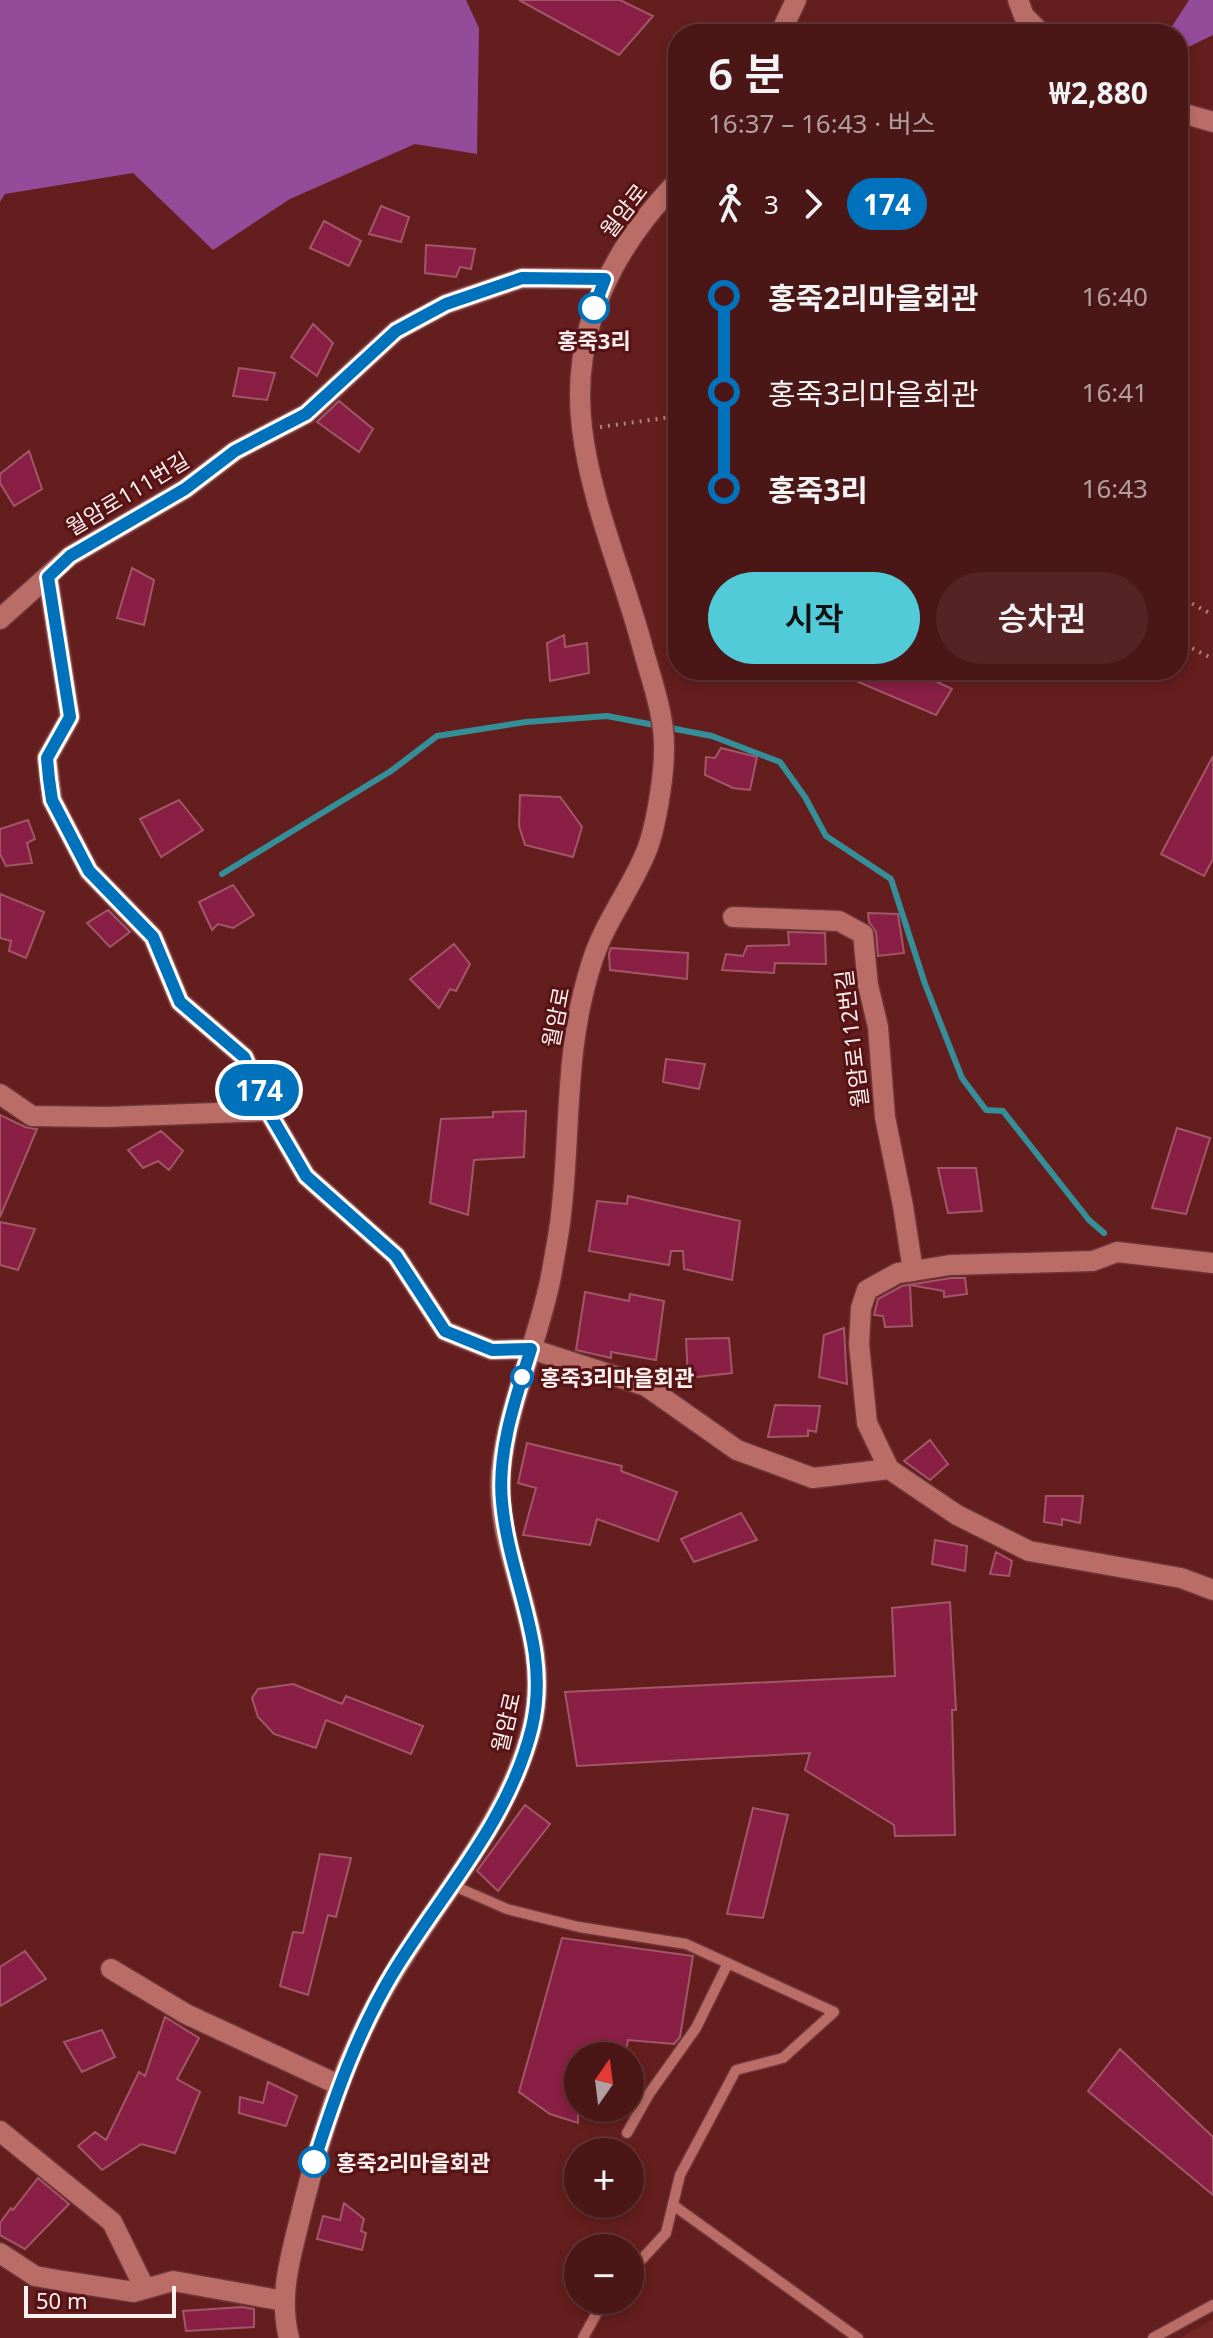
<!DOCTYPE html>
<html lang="ko">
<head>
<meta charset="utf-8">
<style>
	:root { --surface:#4b1616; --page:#552323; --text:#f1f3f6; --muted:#b29fa1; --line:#623535; --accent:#52cbd8 }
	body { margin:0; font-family:"Noto Sans","Noto Sans KR",sans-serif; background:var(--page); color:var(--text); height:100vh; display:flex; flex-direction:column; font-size:30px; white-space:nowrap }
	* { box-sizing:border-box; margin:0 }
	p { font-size:26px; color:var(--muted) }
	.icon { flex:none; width:44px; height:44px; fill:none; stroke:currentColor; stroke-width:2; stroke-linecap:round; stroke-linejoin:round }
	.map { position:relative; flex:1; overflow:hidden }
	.panel { position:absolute; left:668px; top:24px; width:520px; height:656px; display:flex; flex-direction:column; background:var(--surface); border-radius:32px; box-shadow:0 4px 12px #0003,0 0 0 2px var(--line) }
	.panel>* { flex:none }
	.badge { padding:0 16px; border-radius:26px; font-size:28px; line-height:52px }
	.needle { width:52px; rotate:14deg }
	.controls { position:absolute; left:564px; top:2042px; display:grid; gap:16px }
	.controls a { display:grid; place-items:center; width:80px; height:80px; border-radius:50%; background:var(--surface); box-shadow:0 4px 12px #0003,0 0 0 2px var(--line); font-size:40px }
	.scale { position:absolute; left:24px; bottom:20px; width:152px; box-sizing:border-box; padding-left:8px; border:4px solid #faf0ef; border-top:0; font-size:22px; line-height:28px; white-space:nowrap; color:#faf0ef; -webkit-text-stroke:6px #571213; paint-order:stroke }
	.map>.badge { position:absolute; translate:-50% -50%; box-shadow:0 0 0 4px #fff }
	.legs { display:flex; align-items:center; gap:12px; height:88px; padding:0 40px; font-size:26px }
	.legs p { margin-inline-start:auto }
	.overview { display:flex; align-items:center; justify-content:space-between; height:136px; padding:0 40px }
	h1 { font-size:44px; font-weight:600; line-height:60px }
	.cta { display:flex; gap:16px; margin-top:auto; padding:16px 40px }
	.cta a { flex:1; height:92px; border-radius:48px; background:var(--accent); color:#111; font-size:32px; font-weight:600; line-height:92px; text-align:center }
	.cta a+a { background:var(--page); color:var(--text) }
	ul { padding:0 40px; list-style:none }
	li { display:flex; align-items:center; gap:28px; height:96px; font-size:30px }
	li i { display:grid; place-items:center; width:12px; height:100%; margin:0 10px; background:currentColor }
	li i::after { content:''; width:20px; height:20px; margin:-10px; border:6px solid; border-radius:50%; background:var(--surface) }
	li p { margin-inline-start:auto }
	li:first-child i { background:linear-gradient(#0000 50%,currentColor 0) }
	li:last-child i { background:linear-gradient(currentColor 50%,#0000 0) }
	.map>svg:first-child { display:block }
	.built { fill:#732625 }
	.forest { fill:#944b99 }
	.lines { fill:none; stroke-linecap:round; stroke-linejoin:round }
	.stream { stroke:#348f99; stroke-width:6 }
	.building { fill:#891f44; stroke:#a25769; stroke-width:2 }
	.lane-casing { stroke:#6d3538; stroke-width:13 }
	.street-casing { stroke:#6d3538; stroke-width:23 }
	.secondary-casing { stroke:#6d3538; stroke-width:23 }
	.path { stroke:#ad8483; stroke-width:4; stroke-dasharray:2 6; stroke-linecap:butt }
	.lane { stroke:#ba6c66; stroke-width:10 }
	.street { stroke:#ba6c66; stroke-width:20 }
	.secondary { stroke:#ba6c66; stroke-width:20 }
	.line-1-casing { stroke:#fff; stroke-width:18 }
	.line-1 { stroke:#0072bc; stroke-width:12 }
	.stop-1-dot { fill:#fff; stroke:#0072bc; stroke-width:4 }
	.labels { text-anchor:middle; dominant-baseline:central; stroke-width:6; stroke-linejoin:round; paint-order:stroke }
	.street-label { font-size:22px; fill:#faf0ef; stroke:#571213 }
	.stop-label { font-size:22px; font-weight:bold; fill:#faf0ef; stroke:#571213; text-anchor:start }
</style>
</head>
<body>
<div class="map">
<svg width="1213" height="2338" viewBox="0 0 1213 2338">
	<rect width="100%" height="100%" fill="#641e1d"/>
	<path class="built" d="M1213 2319V2338H1180Z"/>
	<path class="forest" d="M0 0H466L479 28 477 154 415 144 290 199 213 250 133 173 5 194 0 202Z
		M1189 0H1213V35L1178 52V34H1167Z"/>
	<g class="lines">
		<path class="stream" d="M222 874 391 771 437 736 526 722 607 716 712 736 780 762 805 797 826 836 891 879 925 984 962 1078 986 1110 1003 1111 1089 1220 1104 1233"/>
	</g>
	<path class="building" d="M519 0H620L653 16 619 55Z
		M381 206 409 217 401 242 369 234Z
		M324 221 361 241 349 266 310 248Z
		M426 245 475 249 471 269 460 267 456 277 425 273Z
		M313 324 333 343 317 376 291 357Z
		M239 368 275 373 267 400 233 396Z
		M339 401 373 429 359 452 317 422Z
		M29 451 42 489 14 506 0 483V474Z
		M132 568 154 580 144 625 117 618Z
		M564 635 565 647 587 643 589 673 550 681 547 643Z
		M830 670H912L952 689 936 715Z
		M721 748 757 757 750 790 733 788 705 775 706 757 715 758Z
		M1213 756V859L1204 876 1161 854Z
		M520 795 560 797 567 806 582 827 573 857 525 845 519 826Z
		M179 800 203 830 161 857 140 819Z
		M28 820 35 839 27 843 32 863 6 866 0 854V829Z
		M233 885 254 915 233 928 218 924 212 930 199 902Z
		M0 894 44 912 26 958 9 951 11 941 0 938Z
		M108 910 130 932 110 947 87 923Z
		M868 913 898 914 904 953 878 956 876 932 869 922Z
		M788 932 825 933 826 964 775 963 774 973 722 970 726 954 743 956 747 946 789 945Z
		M454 944 470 964 456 991 450 989 439 1008 410 979Z
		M611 948 688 953 687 979 610 970 609 954Z
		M666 1059 705 1064 699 1089 663 1082Z
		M526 1111 524 1157 474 1160 468 1215 430 1203 441 1119 493 1117V1112Z
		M0 1115 25 1127 37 1129 0 1217Z
		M1177 1128 1210 1138 1186 1214 1152 1208Z
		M161 1131 183 1151 169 1170 158 1161 143 1168 128 1150Z
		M938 1168H976L982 1211 948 1213Z
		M628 1196 740 1221 732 1280 684 1269 683 1251H671L669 1265 589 1251 597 1201 627 1204Z
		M0 1222 35 1229 18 1270 0 1265Z
		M951 1278H965L967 1294 944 1297V1291L910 1285 912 1326 885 1327 883 1316 874 1315 878 1299 902 1286Z
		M585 1292 629 1301 630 1294 664 1301 656 1360 611 1352V1358L576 1350Z
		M844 1328 847 1384 819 1377 824 1335Z
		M729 1338 732 1373 688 1378 686 1339Z
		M775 1405 820 1406 816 1432 808 1430V1436L768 1437Z
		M930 1440 948 1464 930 1480 904 1461Z
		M527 1443 622 1466 621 1471 677 1492 658 1541 597 1519 590 1545 523 1535 536 1488 518 1483Z
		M1046 1496H1083L1080 1523 1062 1519V1525L1044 1522Z
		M741 1513 757 1540 694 1562 681 1539Z
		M935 1540 967 1546 965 1571 932 1564Z
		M996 1552 1012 1561 1009 1576 990 1574Z
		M950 1602 956 1710H952L955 1835 895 1836 894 1825 805 1770 810 1753 577 1766 565 1692 895 1676 892 1608Z
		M293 1684 342 1704 346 1696 423 1726 411 1754 326 1720 316 1748 274 1734 258 1717 252 1698 258 1689Z
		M525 1805 550 1824 498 1891 477 1871Z
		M753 1808 788 1815 763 1918 727 1914Z
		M320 1854 351 1858 336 1917 328 1915 308 1995 280 1986 293 1932 303 1933Z
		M562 1938 693 1956 680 2037 674 2044 628 2040 625 2056H578V2123L550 2114 519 2092Z
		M25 1951 46 1979 0 2006V1967Z
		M165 2017 199 2038 177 2079 200 2092 175 2153 141 2144 102 2170 78 2146 95 2132 106 2140 139 2072 145 2076Z
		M102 2030 115 2057 82 2072 64 2042Z
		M1120 2049 1213 2137V2195L1088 2091Z
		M268 2082 297 2096 286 2126 239 2113 240 2097 263 2103Z
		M38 2178 69 2204 25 2249 0 2235V2223L11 2208 13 2210Z
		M344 2203 364 2219 361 2231 366 2233 362 2250 317 2239 323 2216 340 2220Z
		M242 2307 254 2309V2327L186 2331 183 2311Z"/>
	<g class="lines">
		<defs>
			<path id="lane" d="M452 1885 507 1909 579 1927 686 1944 834 2012 783 2058 736 2070 680 2175 666 2233 630 2272
				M627 2133 649 2094 696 2028 728 1963
				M673 2205 858 2338
				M583 2338 604 2300
				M1153 2338 1213 2305"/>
			<path id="street" d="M1018 0 1024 16 1042 34
				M1178 112 1213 122
				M48 577 70 717 47 758 52 800 89 871 153 937 180 1002 244 1057 268 1111 306 1176 396 1256 445 1331 492 1350 531 1349 646 1386 737 1450 813 1478 889 1469 957 1515 1029 1551 1181 1578 1213 1590
				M0 619 70 556 185 489 235 451 306 414 396 331 446 304 522 278 605 279
				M733 917 839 921 863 934 868 985 878 1027 885 1117 903 1206 913 1271
				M0 1094 32 1116 106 1117 268 1111
				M889 1469 867 1423 859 1344 861 1308 867 1290 898 1273 913 1271 950 1265 1093 1261 1117 1252 1213 1263
				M111 1969 186 2014 339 2085
				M0 2131 112 2222 145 2289
				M0 2253 35 2276 63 2281 134 2292 173 2281 284 2301"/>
			<path id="secondary" d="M780 34 796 0
				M289 2338C278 2295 291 2256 301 2214 322 2129 349 2044 396 1969 444 1891 507 1821 531 1731 556 1635 494 1560 501 1472 507 1403 540 1339 552 1271 555 1253 559 1234 561 1215 571 1129 564 1050 591 965 603 924 630 891 646 852 656 828 664 776 664 750 665 716 652 682 643 649 624 576 591 504 582 428 570 330 612 249 678 181"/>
		</defs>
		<use href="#lane" class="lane-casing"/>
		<use href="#street" class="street-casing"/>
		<use href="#secondary" class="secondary-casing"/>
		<path class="path" d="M600 427 678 416
			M1178 596 1213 615
			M1178 641 1213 659"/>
		<use href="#lane" class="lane"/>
		<use href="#street" class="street"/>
		<use href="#secondary" class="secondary"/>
	</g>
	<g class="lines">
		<defs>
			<path id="line-1" d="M314 2162C335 2096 357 2033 393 1973 442 1892 509 1822 532 1727 551 1646 509 1581 502 1502 497 1451 516 1397 531 1349L492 1350 445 1331 396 1256 306 1176 268 1111 244 1057 180 1002 153 937 89 871 52 800 49 779 47 758 70 717 48 577 70 556 185 489 235 451 306 414 396 331 446 304 522 278 605 279 594 308"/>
		</defs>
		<use href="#line-1" class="line-1-casing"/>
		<use href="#line-1" class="line-1"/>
	</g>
	<g class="stop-1-dot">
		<circle cx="594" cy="308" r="14"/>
		<circle cx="522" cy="1377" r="10"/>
		<circle cx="314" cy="2162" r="14"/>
	</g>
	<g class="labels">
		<g class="street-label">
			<text transform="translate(623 210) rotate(-52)">월암로</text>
			<text transform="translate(127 493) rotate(-31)">월암로111번길</text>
			<text transform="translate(555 1017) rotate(-79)">월암로</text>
			<text transform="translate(851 1039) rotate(-97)">월암로112번길</text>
			<text transform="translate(505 1722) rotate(-77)">월암로</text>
		</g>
		<g class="stop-label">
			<text x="594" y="340" text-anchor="middle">홍죽3리</text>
			<text x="540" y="1377">홍죽3리마을회관</text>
			<text x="336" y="2162">홍죽2리마을회관</text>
		</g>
	</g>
</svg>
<div class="controls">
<a><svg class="needle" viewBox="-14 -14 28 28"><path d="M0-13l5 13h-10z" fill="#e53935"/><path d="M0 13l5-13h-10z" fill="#b29fa1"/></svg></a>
<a>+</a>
<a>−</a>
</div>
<div class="scale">50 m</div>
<b class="badge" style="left:259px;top:1090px;background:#0072bc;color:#fff">174</b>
<section class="panel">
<div class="overview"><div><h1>6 분</h1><p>16:37 – 16:43 · 버스</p></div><b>₩2,880</b></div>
<div class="legs"><svg class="icon" aria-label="walk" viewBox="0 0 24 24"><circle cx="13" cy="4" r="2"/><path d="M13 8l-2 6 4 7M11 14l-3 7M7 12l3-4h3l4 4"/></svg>3<svg class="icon" aria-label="forward" viewBox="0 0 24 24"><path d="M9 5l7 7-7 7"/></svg><b class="badge" style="background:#0072bc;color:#fff">174</b></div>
<ul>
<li><i style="color:#0072bc"></i><b>홍죽2리마을회관</b><p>16:40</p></li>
<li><i style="color:#0072bc"></i><span>홍죽3리마을회관</span><p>16:41</p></li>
<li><i style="color:#0072bc"></i><b>홍죽3리</b><p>16:43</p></li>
</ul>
<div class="cta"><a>시작</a><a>승차권</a></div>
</section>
</div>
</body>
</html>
